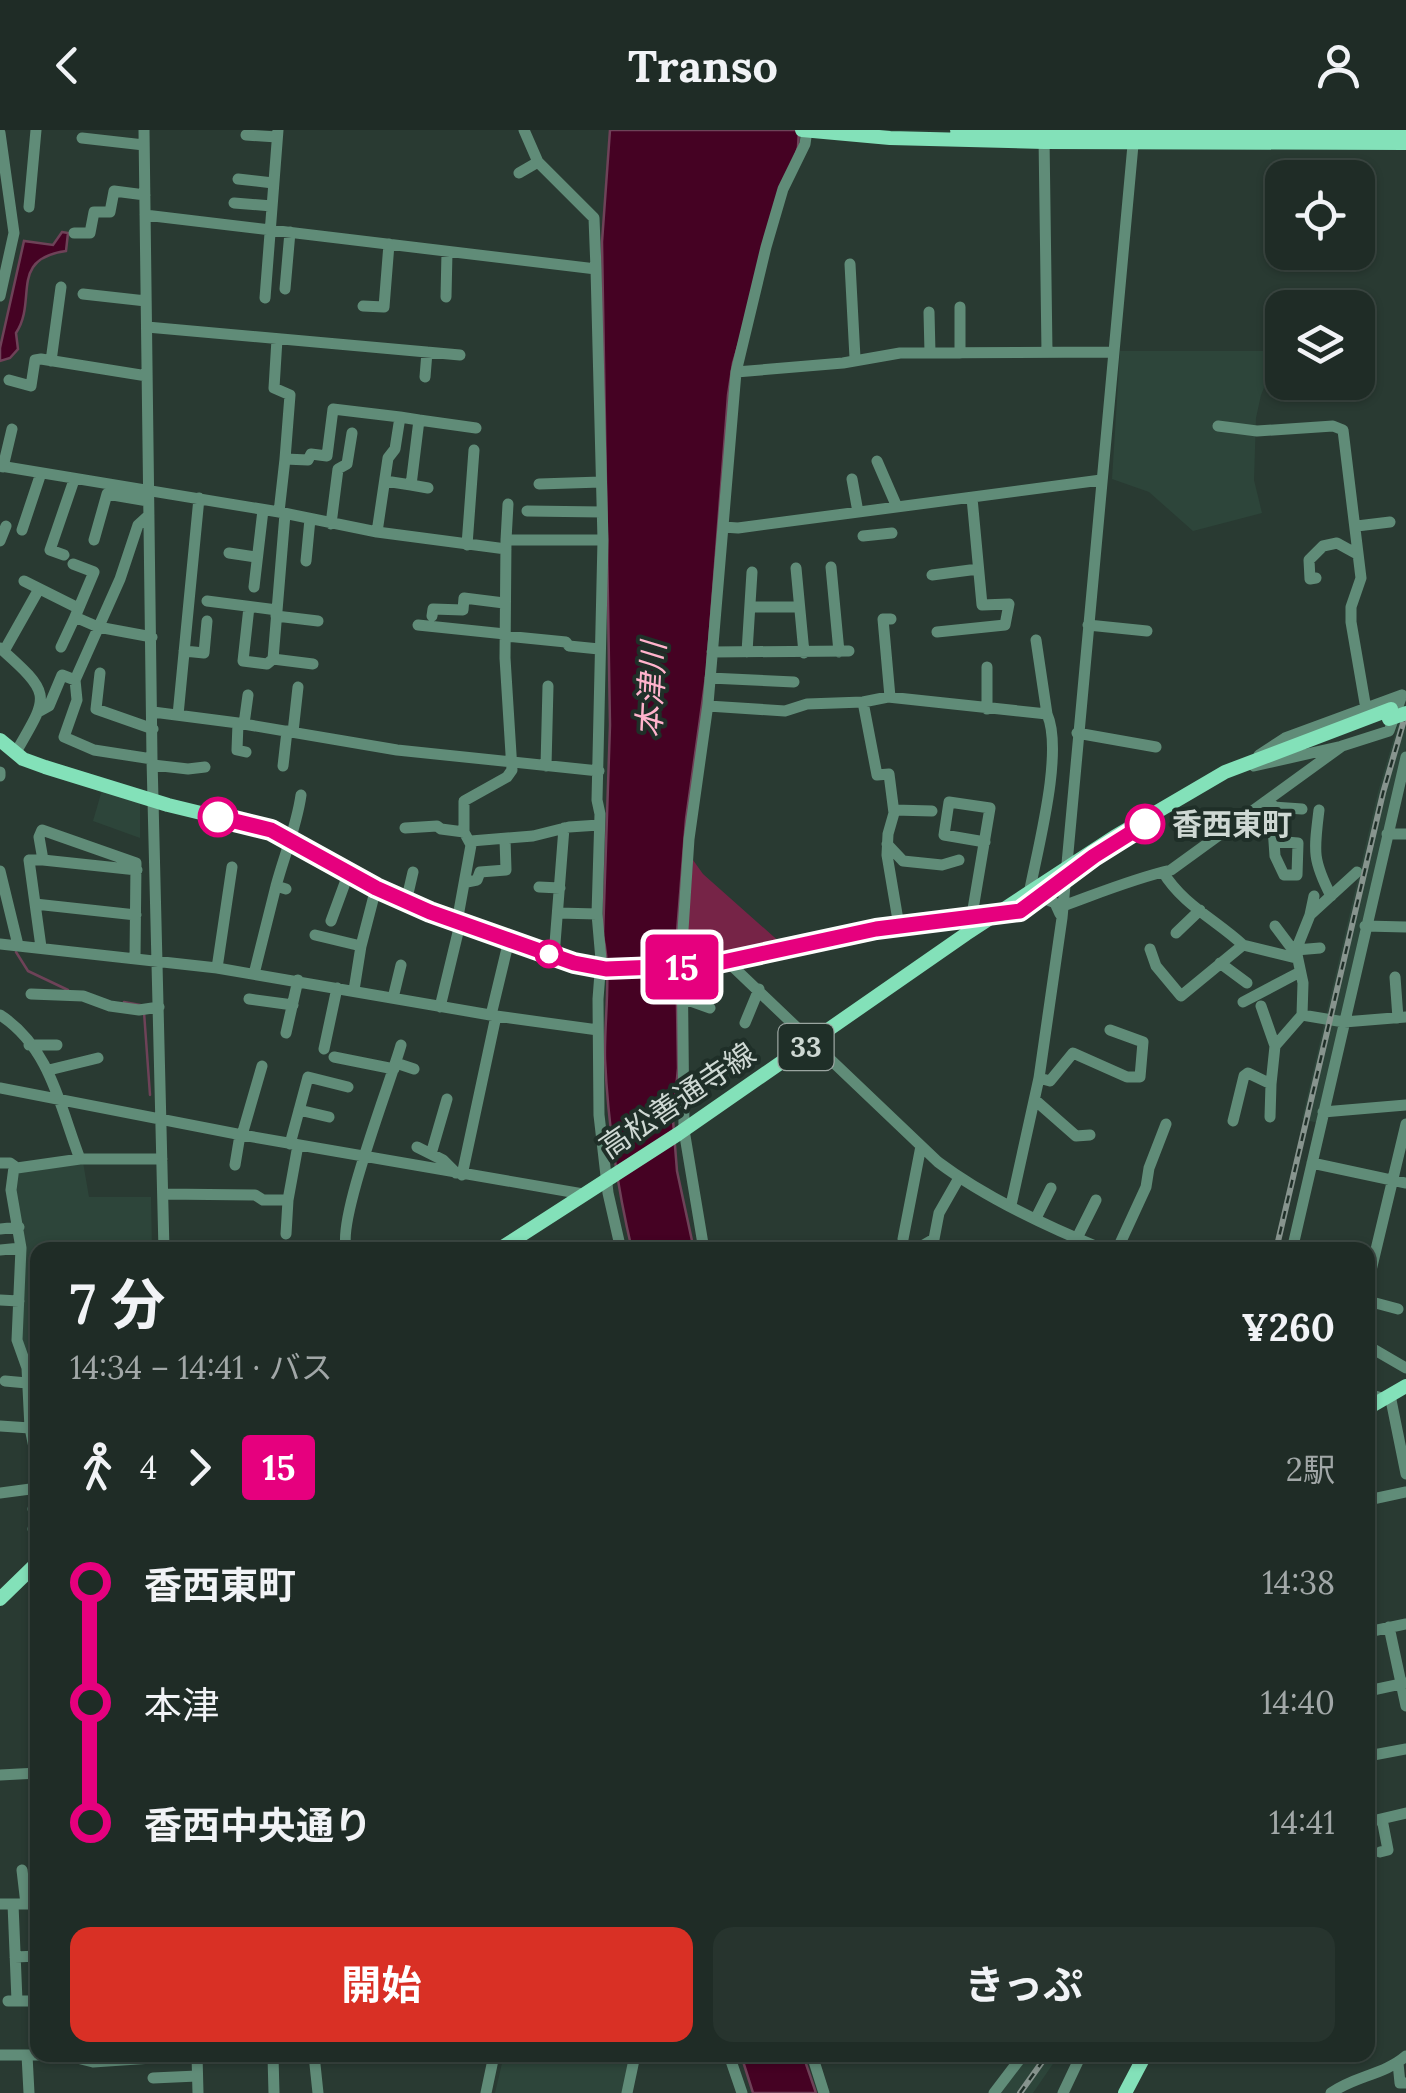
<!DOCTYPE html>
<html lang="ja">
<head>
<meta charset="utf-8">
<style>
	:root { --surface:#1f2c26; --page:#27342e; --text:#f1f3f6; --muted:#a1a7a7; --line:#3c4843; --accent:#d93025 }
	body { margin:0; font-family:Lora,"Noto Sans JP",serif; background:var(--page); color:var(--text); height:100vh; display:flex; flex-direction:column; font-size:38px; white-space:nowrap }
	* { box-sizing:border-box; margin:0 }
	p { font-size:32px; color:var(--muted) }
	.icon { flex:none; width:55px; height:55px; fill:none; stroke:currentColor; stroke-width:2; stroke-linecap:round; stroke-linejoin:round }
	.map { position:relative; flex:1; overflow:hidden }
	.sheet { position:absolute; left:30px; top:1112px; width:1345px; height:820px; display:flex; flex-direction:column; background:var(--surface); border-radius:20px; box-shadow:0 2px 8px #0004,0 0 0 2px var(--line) }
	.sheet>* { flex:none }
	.badge { padding:0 20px; border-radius:8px; font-size:35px; line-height:65px }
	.controls { position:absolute; left:1265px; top:30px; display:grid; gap:20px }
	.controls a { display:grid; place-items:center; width:110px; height:110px; border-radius:20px; background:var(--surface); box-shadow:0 2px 8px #0004,0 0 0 2px var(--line); font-size:50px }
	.map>.badge { position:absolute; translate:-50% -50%; box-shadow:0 0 0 5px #fff }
	.legs { display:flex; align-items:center; gap:15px; height:110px; padding:0 40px; font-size:32px }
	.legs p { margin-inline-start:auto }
	.headline { display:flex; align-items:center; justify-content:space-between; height:170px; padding:0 40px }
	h1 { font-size:55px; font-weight:700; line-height:75px }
	.cta { display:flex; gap:20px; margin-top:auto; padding:20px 40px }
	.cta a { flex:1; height:115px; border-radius:20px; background:var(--accent); color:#fff; font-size:40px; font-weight:700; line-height:115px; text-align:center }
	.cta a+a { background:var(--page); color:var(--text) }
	ul { padding:0 40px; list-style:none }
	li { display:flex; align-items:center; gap:35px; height:120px; font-size:38px }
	li i { display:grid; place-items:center; width:15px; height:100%; margin:0 12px; background:currentColor }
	li i::after { content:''; width:25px; height:25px; margin:-12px; border:8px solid; border-radius:50%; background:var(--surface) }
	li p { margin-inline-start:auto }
	li:first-child i { background:linear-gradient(#0000 50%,currentColor 0) }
	li:last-child i { background:linear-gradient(currentColor 50%,#0000 0) }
	header { display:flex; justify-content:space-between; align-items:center; height:130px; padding:0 40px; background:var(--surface); font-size:45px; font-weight:700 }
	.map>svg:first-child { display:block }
	.built { fill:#2d453a }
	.green { fill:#762447 }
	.water { fill:#450223; stroke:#6e4258; stroke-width:2.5 }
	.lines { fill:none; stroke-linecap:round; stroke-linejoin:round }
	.stream { stroke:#6e4258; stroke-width:2.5 }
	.minor { stroke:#608c78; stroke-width:11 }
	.major { stroke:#83e1b9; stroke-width:14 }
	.rail-casing { stroke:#87948e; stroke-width:6 }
	.rail { stroke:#1f2f28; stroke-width:2.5; stroke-dasharray:8; stroke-linecap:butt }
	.major-bridge { stroke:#83e1b9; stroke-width:14 }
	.line-1-casing { stroke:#fff; stroke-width:22 }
	.line-1 { stroke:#e6007e; stroke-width:15 }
	.stop-1-dot { fill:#fff; stroke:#e6007e; stroke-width:5 }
	.labels { text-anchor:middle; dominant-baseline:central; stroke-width:8; stroke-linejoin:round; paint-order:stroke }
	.shield { fill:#1f2f28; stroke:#9aa5a0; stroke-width:2.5 }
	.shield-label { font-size:28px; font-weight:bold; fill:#ced8d3 }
	.stop-label { font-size:30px; font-weight:bold; fill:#ced8d3; stroke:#1f2f28; text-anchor:start }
	.street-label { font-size:30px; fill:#ced8d3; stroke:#1f2f28 }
	.water-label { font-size:32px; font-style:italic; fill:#ffb3cc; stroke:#1f2f28 }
</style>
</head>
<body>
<header><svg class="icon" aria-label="back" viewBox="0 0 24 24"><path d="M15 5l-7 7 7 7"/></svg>Transo<svg class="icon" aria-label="person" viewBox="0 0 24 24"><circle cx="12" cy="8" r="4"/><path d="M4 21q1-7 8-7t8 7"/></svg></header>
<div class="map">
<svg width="1406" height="1963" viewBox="0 0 1406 1963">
	<rect width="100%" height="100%" fill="#293a32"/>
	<path class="built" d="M1120 221H1279L1261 265 1256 288 1254 350 1262 383 1193 401 1149 362 1112 349Z
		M1406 567V618L1318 993 1302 989 1378 662Z
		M102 660 140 672V708L93 691Z
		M83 1032 89 1067H151L152 1120H38L37 1312V1281L30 1236 20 1213 15 1042Z
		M504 1925H630L622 1963H495Z
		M1027 1925H1059L1033 1963H1000Z"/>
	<path class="green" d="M693 730 703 744 783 815 723 829 685 832Z"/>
	<path class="water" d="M610 0H799L798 17 733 233 728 265 707 539 686 689 676 815 678 938 673 990 677 1041 694 1120H632C617 1056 608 994 605 929 604 888 612 846 603 806L610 595 602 112Z
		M62 102 68 103 66 121C8 129 38 170 16 203L18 219 10 228 0 231V218L24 111 53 115Z
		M741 1925H803L816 1963H753Z"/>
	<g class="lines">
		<path class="stream" d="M16 822 28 841 68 860
			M124 872 140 875
			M144 882 150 965"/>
		<path class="minor" d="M144 0 152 629 164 1120
			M524 0 538 32 594 88 596 139
			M0 3 14 103 0 166
			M246 5 277 7
			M1044 7 1047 222
			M82 8 144 15
			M519 43 538 32
			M238 49 273 53
			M234 73 272 76
			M29 77 36 0
			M145 85 596 139 603 410 597 670 600 684 597 784 601 830 598 869 599 985 608 1063 621 1120
			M74 103H90L94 82H110L114 61 145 65
			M850 134 855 228
			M285 159 290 102
			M83 164 146 171
			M446 167 447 122
			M265 168 278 0
			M363 176 384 177 389 114
			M960 177V223
			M929 182 930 223
			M147 197 460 225
			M277 209 274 258 290 265 285 329
			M51 231 61 157
			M736 242 843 233 900 223 1113 222
			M425 247 427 222
			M9 250 31 256 35 230 41 229 147 246
			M419 290 476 298
			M1218 296 1257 301 1333 296 1343 300 1361 448 1351 477V492L1366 579
			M877 331 897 377
			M0 336 279 382 377 402 506 419
			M3 337 12 299
			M852 349 858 382
			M539 354 601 352
			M411 355 428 358
			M527 381 602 382
			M279 382 285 329 308 330 311 324 327 326 333 279 400 287
			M331 394 338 339 347 334 352 303
			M1357 396 1390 392
			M723 397 738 398 1101 350
			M22 400 41 343
			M377 402 388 328 395 319 400 287 419 290 411 355 385 351
			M863 406 892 403
			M94 410 107 364 148 371
			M506 410 508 374
			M0 411 6 396
			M467 415 474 320
			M229 423 256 427
			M64 425 50 420 74 350
			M306 431 310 389
			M73 434 94 442 75 487
			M831 437 839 522
			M796 438 804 523
			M932 445 978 439
			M1316 448 1310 449 1309 430 1323 416 1337 413 1357 424
			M24 451 78 478
			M254 457 263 380
			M207 471 277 480
			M249 477 243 531 267 534 273 529 313 534
			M750 477H799
			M276 486 318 491
			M432 486 433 479 463 480 464 468 504 473
			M418 495 505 504
			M1088 495 1147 501
			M937 502 1005 495 1009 474 982 475 972 368
			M505 506 566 512 569 516 599 519
			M1036 510 1047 584
			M61 517 75 487 98 497 152 507
			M0 518C53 565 49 565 16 622
			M4 521 39 459
			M184 521 204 523 207 491
			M712 522 849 521
			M747 522 752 442
			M273 529 285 384
			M987 537V579
			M100 543 96 579 153 599
			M710 548 794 552
			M75 550 120 449 138 395 149 385
			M890 567 883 489H891
			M863 572 877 645 889 644 894 683 888 704 887 725 899 796
			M708 576 785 581 807 574 863 572 888 567 1047 584C1064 622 1037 721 1029 764
			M40 581 49 576 62 545 75 550 77 570 64 607 94 620 152 629
			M153 582 238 593 397 620 599 641
			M178 585 199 368
			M238 593 237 620 246 622
			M244 594 248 565
			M293 602 298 557
			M1077 603 1156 617
			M1259 625 1285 608 1402 565
			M153 635 188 639 205 637
			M283 636 287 601
			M546 636 548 556
			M1254 636 1338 617
			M0 642V646
			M1271 669 1275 726 1284 745H1297L1298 713 1274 711
			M1273 677 1302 679
			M894 680 932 681
			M1319 680C1314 721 1312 729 1331 766
			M405 698 437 696 441 699 464 702
			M1387 704H1406
			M471 711 533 706 569 697 599 695
			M887 714 903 731 942 735 959 730
			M43 730 137 740
			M0 741 18 815
			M1163 742C1182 774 1216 790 1243 815
			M467 752 477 750 480 742 506 740 505 709
			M276 756C284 726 297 695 301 665
			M539 757 560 758
			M1314 766 1310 785 1296 820 1303 853 1302 885 1344 892 1406 887
			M1040 767 1055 773 1060 784
			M406 772 413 742
			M35 774 136 785
			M1063 776C1099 763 1135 748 1171 740L1342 616 1389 601 1402 565
			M558 783 597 784
			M972 785 990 678 949 672 944 705 985 712
			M1310 785 1357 742
			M331 791 349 742
			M457 792 471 715 464 702V671L507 647 512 640 505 528 506 410H603
			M1275 796 1290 816 1297 818
			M1365 796 1406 797
			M1176 803 1200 780
			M315 805 361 816 354 860
			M0 814 217 838 496 886 598 900
			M361 816 376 758
			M41 817 29 730H43L39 707 42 700 136 733 135 828
			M1150 819 1156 836 1181 866 1243 815 1296 828
			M1296 820 1320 818
			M554 826 564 698
			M728 832 938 1032C987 1069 1048 1097 1105 1120
			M1220 833 1247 853
			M217 838 232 737
			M254 844 276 756 286 759
			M1395 847 1398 888
			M31 864 83 866 110 876 139 880 159 877
			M393 868 401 835
			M249 869 293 875
			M685 869 710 878
			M1243 872 1300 842
			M1261 876 1275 916
			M440 877 460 794
			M0 885C50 917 60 977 80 1029
			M491 885 509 810
			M745 893 759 859
			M286 903 298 850
			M29 915H57
			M324 919 337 858
			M334 927 394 939
			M396 933 414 939
			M49 940 98 928
			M1039 948 1050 951 1073 923 1127 947H1140L1143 912 1110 900
			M0 958 242 1005 583 1064
			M1035 970 1076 1006 1090 1005
			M299 980 329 987
			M1323 982 1406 975
			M1270 987 1271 954
			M1233 991 1244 946 1248 943 1271 954 1275 916 1302 885
			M242 1005 262 936
			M290 1014 308 947 348 957
			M417 1017 443 1030 456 1043
			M431 1024 447 969
			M0 1033H10L17 1038 80 1029H162
			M1312 1033 1406 1053
			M235 1035 240 1005
			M14 1037 11 1060 21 1118 17 1210 27 1238 30 1298 38 1337
			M462 1045 496 886
			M163 1064 255 1065 263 1070H288L286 1104
			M288 1070 298 1015
			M1011 1075 1039 948 1062 788 1134 4
			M1036 1088 1051 1058
			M0 1099 19 1097
			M1077 1108 1096 1070
			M903 1109 921 1016
			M0 1120 21 1118
			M347 1120C335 1094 391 951 401 915
			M704 1120 684 1000 682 815 689 709 708 574 736 242 766 117 783 59 805 14 807 0
			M915 1120 934 1109 939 1083 959 1048
			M1117 1120 1146 1057 1149 1038 1166 994
			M1292 1120 1406 627
			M1368 1153 1406 994
			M0 1170 19 1171
			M1368 1171 1398 1179
			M1368 1216 1406 1238
			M5 1251 27 1253
			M1368 1264 1382 1268
			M1390 1265 1406 1344
			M0 1296 30 1298
			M0 1363 38 1358
			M1368 1370 1406 1362
			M33 1379H38
			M33 1399H38
			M1389 1497 1406 1576
			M1368 1502 1406 1494
			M1368 1561 1406 1553
			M1368 1626 1406 1619
			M0 1645 38 1643
			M1368 1692 1406 1683
			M1380 1722 1388 1720 1382 1689
			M22 1740 26 1774
			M0 1774H38
			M13 1774 17 1871
			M15 1827 38 1826
			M8 1871H38
			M0 1925H38
			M27 1925 29 1963
			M65 1925 93 1932 197 1925H294
			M197 1925 198 1963
			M314 1925 318 1963
			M325 1925H335
			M377 1925H453
			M729 1925 742 1963
			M812 1925 824 1963
			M273 1926 274 1963
			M1398 1933 1400 1953H1406
			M153 1948 197 1946
			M486 1963 494 1925
			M627 1963 635 1925
			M994 1963 1023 1925
			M1063 1963 1081 1925
			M1331 1963C1354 1946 1384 1945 1406 1926"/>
		<path class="major" d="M802 0 890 8 1044 12 1406 13
			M957 0 1406 3
			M0 610 23 629 45 637 168 675 271 700 406 772 595 839 709 835 876 799 1020 781
			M498 1120 678 1004 966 804 1114 707 1225 642 1391 579
			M1368 1278 1406 1256
			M0 1469 38 1432
			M1125 1963 1145 1925"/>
		<defs>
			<path id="rail" d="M1276 1120 1383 663 1406 583
				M1020 1963 1047 1925"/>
		</defs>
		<use href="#rail" class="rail-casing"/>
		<use href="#rail" class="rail"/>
		<path class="major-bridge" d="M1389 589 1406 583"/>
	</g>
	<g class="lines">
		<defs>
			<path id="line-1" d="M218 687 271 700 376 758 430 782 574 833 606 839 709 835 876 799 1020 781 1094 726 1145 694"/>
		</defs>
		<use href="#line-1" class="line-1-casing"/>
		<use href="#line-1" class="line-1"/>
	</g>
	<g class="stop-1-dot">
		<circle cx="218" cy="687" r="18"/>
		<circle cx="1145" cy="694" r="18"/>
		<circle cx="549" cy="824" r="12"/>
	</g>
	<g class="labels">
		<rect class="shield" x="778.5" y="894" width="55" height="46" rx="8"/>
		<g class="shield-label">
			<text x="806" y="917">33</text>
		</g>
		<g class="stop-label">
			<text x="1172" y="694">香西東町</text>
		</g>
		<g class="street-label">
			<text transform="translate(677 970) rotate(-34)">高松善通寺線</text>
		</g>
		<g class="water-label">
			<text transform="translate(651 560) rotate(-87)">本津川</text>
		</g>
	</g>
</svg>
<div class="controls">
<a><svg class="icon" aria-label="locate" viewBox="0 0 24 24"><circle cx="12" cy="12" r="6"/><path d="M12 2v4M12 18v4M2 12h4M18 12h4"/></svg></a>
<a><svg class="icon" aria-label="layers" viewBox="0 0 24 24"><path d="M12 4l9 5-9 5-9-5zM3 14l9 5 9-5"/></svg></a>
</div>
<b class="badge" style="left:682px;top:837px;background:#e6007e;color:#fff">15</b>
<section class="sheet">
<div class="headline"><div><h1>7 分</h1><p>14:34 – 14:41 · バス</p></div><b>¥260</b></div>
<div class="legs"><svg class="icon" aria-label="walk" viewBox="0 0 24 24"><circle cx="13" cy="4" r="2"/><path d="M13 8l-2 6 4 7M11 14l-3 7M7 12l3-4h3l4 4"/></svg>4<svg class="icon" aria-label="forward" viewBox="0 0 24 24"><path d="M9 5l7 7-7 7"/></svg><b class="badge" style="background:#e6007e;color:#fff">15</b><p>2駅</p></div>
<ul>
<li><i style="color:#e6007e"></i><b>香西東町</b><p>14:38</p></li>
<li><i style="color:#e6007e"></i><span>本津</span><p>14:40</p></li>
<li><i style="color:#e6007e"></i><b>香西中央通り</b><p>14:41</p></li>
</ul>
<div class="cta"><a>開始</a><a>きっぷ</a></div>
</section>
</div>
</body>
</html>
